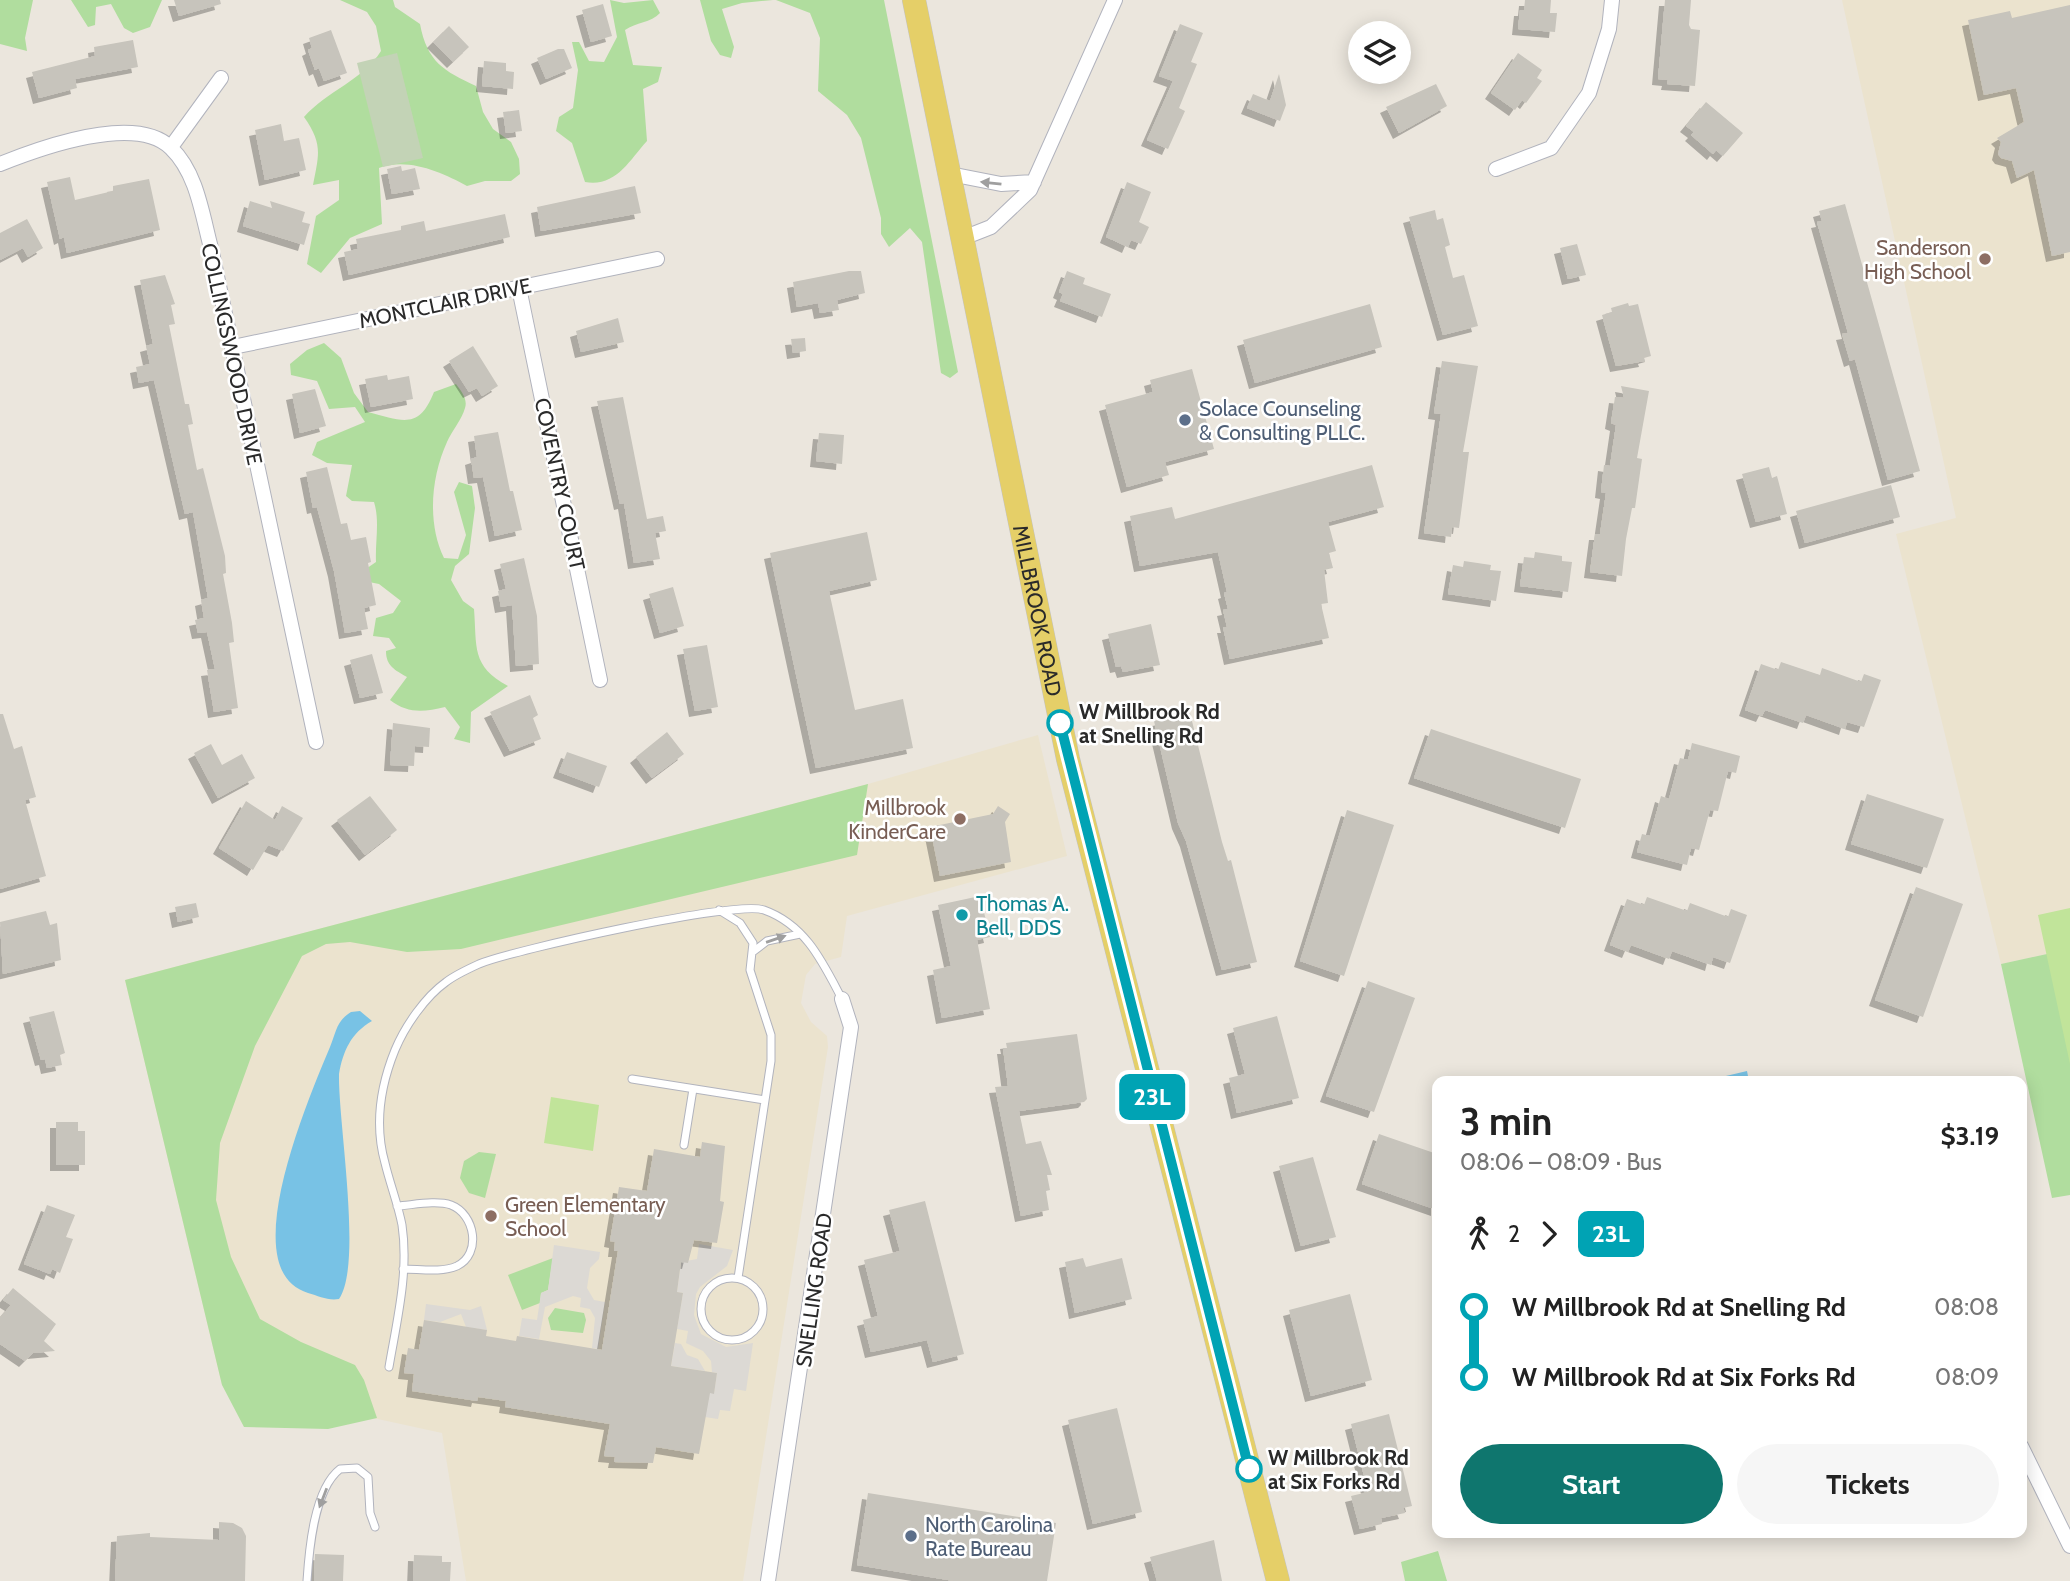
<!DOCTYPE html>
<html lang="en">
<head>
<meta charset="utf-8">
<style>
	:root { --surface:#fff; --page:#f6f6f6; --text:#222; --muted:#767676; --accent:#0f766e }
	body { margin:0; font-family:Cabin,sans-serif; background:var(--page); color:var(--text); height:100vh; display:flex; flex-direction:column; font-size:26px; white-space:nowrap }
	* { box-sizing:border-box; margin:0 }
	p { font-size:23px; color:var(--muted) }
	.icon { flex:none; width:38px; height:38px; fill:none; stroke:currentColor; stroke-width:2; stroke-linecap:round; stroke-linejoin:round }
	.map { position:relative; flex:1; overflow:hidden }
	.panel { position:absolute; left:1432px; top:1076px; width:595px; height:462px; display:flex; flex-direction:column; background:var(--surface); border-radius:14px; box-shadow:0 4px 18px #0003 }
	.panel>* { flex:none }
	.badge { padding:0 14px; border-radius:10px; font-size:24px; line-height:46px }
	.fabs { position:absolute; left:1348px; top:21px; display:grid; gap:14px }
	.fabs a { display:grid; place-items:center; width:63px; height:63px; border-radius:50%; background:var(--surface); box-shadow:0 4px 18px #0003; font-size:35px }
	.map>.badge { position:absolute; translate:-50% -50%; box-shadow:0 0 0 4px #fff }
	.legs { display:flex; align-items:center; gap:10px; height:77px; padding:0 28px; font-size:23px }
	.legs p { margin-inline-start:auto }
	.headline { display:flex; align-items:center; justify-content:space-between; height:119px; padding:0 28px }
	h1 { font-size:38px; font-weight:800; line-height:52px }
	.primary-button { display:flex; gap:14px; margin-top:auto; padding:14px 28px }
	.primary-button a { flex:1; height:80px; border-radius:42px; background:var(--accent); color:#fff; font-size:28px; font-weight:800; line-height:80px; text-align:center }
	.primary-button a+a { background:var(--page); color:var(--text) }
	ul { padding:0 28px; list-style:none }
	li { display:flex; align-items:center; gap:24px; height:70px; font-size:26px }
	li i { display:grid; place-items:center; width:10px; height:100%; margin:0 9px; background:currentColor }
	li i::after { content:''; width:18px; height:18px; margin:-9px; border:5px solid; border-radius:50%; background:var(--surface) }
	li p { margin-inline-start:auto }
	li:first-child i { background:linear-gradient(#0000 50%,currentColor 0) }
	li:last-child i { background:linear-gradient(currentColor 50%,#0000 0) }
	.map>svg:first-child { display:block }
	.education { fill:#ebe3ce }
	.green { fill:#b0dd9e }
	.cemetery { fill:#c3d3b6 }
	.pitch { fill:#c1e49a }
	.plaza { fill:#dcd9d4 }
	.water { fill:#78c2e5 }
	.building { fill:#c7c4bc; filter:url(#shadow) }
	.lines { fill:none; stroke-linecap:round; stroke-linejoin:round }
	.service-casing { stroke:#b1b3bd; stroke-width:9 }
	.minor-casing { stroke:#b1b3bd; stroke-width:16 }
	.primary-casing { stroke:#c3c3c3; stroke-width:24 }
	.service { stroke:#fff; stroke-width:7 }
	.minor { stroke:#fff; stroke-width:14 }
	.primary { stroke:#e5cf68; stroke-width:23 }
	.oneway { fill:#9f9f9f }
	.line-1-casing { stroke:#fff; stroke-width:16 }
	.line-1 { stroke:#00a3b4; stroke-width:10 }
	.education-dot { fill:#8d6e63; stroke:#fff; stroke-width:2.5 }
	.service-dot { fill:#5c6f8a; stroke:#fff; stroke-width:2.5 }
	.stop-1-dot { fill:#fff; stroke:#00a3b4; stroke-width:3.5 }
	.culture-dot { fill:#0f9aa8; stroke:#fff; stroke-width:2.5 }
	.labels { text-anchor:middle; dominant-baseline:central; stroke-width:5; stroke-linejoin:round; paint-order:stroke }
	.education-label { font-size:21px; fill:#785e54; stroke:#fff; text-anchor:end }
	.street-label { font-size:21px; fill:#2a2a2a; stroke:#fff }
	.service-label { font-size:21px; fill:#4e5e75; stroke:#fff; text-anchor:start }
	.stop-label { font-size:21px; font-weight:bold; fill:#2a2a2a; stroke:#fff; text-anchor:start }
	.culture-label { font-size:21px; fill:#0d838f; stroke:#fff; text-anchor:start }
</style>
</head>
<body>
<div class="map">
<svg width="2070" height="1581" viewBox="0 0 2070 1581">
	<defs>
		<filter id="shadow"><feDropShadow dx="-6" dy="6" stdDeviation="0" flood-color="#0004"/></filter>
	</defs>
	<rect width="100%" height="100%" fill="#ebe6dd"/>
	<path class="education" d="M1842 0H2070V949L2001 964 1896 534 1956 518Z
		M1038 735 1067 856 847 916 841 957 815 964 806 975 801 1003 811 1022 827 1036 828 1047 743 1581H466L442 1433 222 1385 125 980 868 784Z"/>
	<path class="green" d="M0 0H33L25 38 27 51 0 44Z
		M71 0H162L150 27 133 33 124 28 111 4 96 7 95 25 88 27Z
		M340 0H393L395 7 420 24C427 62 444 71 476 86L483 112 493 129 511 142 519 159 520 174 511 181H485L467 186C442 172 407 157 379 168L382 224 350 238 321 273 307 264 316 216 339 200V180L313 185C319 154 323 144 304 117 327 91 363 80 381 51L376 26 367 12Z
		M610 0 624 3 653 0 660 13C651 23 636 22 625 30L633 65 662 67 658 82 643 89 647 141C628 162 616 187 585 182L572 143 556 131 559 117 573 108 578 70 572 42H579L589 61 604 62 617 37Z
		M700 0H773L742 3 722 9 734 47 731 58 720 55 711 41Z
		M776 0H884L958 372 950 378 941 373 922 242 910 228 889 247 881 234V218L861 138 847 115 818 91 820 38 810 13Z
		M324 343 341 358 354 393 368 412C403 421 419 430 434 392L456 384C461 391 468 399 465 408 462 419 452 431 447 442 431 477 427 523 444 558L458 559 466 535 454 492 459 482 472 486 475 508 469 554 455 566 451 580 463 601 474 609C477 647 471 666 508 686L471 712 470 743 454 739 460 727 445 707C424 712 408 714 390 700L407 677C395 670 386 666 386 651L396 648 389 638 373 636 376 618 393 613 401 601 379 584 364 581 360 573 376 562C375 542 380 521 374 502L352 501 346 496 352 465 327 463 312 455 317 442 365 422 355 407 329 409 317 381 291 375 290 364 307 350Z
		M868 784 857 855 461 949 407 952 350 942 326 944 302 956 255 1046 220 1143 216 1200 231 1257 260 1319 301 1342 355 1365 364 1380 377 1418 328 1429 244 1427 222 1385 125 980Z
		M2070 949V1195L2052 1198 2001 964Z
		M479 1152 496 1154 485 1198 469 1193 460 1178 464 1161Z
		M553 1258 548 1290 541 1293 540 1303 522 1310 508 1275Z
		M555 1308 584 1313 586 1320 583 1333 551 1330 548 1318Z
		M1438 1551 1447 1581H1405L1401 1562Z"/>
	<path class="cemetery" d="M397 53 423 158 383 167 357 63Z"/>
	<path class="pitch" d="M2070 908V1064L2038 915Z
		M551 1097 599 1105 593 1151 544 1143Z"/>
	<path class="plaza" d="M699 1244 733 1250 727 1266 700 1287 696 1294 694 1315 701 1334 726 1347 753 1343 746 1391 734 1389 730 1411 720 1410 718 1419 705 1417 707 1392 714 1393 717 1373 712 1372 711 1361 703 1351 686 1343 688 1331 677 1329 683 1293 677 1292 681 1262 697 1259Z
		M554 1245 600 1252 599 1259 590 1268 587 1288 594 1300 605 1302 598 1349 592 1348 595 1318 590 1309 580 1307 581 1298 573 1296 545 1307 539 1339 519 1336 522 1318 537 1320 541 1293 548 1290Z
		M426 1304 470 1310 481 1306 487 1330 466 1327 461 1314 440 1322 424 1320Z
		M675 1343 681 1344 687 1355 698 1359 705 1371 671 1366Z"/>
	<path class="water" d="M360 1011 372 1021C351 1033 343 1051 339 1074 338 1123 363 1264 339 1299 328 1301 319 1296 308 1293 292 1288 282 1276 278 1259 265 1204 308 1099 330 1047 336 1033 336 1021 351 1012Z
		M1747 1071 1749 1081H1709V1080Z"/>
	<path class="building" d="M174 0H220L221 4 179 16Z
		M1525 0H1551L1550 13H1557L1555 32 1518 29 1520 10H1524Z
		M1665 0H1691L1689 25 1691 29 1700 30 1695 86 1667 84 1668 80 1658 79Z
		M603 4 612 36 591 42 582 10Z
		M2070 5V252L2052 256 2034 170 2017 178 2012 161 2001 158 1998 154 2001 142 1997 138 2024 122 2016 88 1984 95 1968 20 2010 11 2012 18Z
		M1180 24 1203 33 1191 62 1197 64 1179 108 1185 111 1168 149 1147 140 1173 81 1159 76Z
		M449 26 469 47 453 62 433 42Z
		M331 30 347 73 324 81 319 68 315 70 308 50 312 48 309 38Z
		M133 40 138 67 75 79 77 88 39 98 32 72 95 56 94 47Z
		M558 49H564L572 68 546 79 537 58Z
		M1518 53 1542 70 1537 78 1542 81 1526 103 1522 100 1515 110 1491 93Z
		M484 61 506 63V71L514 72 513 89 482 86Z
		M1279 74 1286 105 1280 121 1247 108 1253 94 1270 101Z
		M1436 84 1447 106 1399 133 1386 107Z
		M1706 102 1743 133 1723 156 1716 150 1713 154 1691 135 1694 132 1686 126Z
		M519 110 522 131 506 133 503 112Z
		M281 124 284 141 299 138 306 170 265 180 255 130Z
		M401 166 402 171 415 168 420 189 392 194 387 169Z
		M70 177 75 200 113 191V186L149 179 160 230 67 253 64 237 60 239 47 182Z
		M1127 182 1151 192 1139 222 1149 227 1141 244 1131 240 1128 247 1106 237Z
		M635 186 641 213 541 231 537 207Z
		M250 201 272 208 270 201 305 212 302 222 310 224 304 245 243 226Z
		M1845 204 1920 471 1888 480 1855 359 1850 361 1842 334 1848 333 1817 222 1822 221 1819 211Z
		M1435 210 1437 220 1443 218 1450 245 1445 247 1453 278 1464 275 1478 326 1443 335 1409 217Z
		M505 214 510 237 349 275 344 252 358 249 356 239 401 230V226L424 221 426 231Z
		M27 219 43 248 28 257 23 248 0 260V233Z
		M1577 244 1586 275 1568 279 1560 248Z
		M849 271H861L865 293 837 300 839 310 820 313 818 303 797 307 793 282Z
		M1067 271 1085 278 1083 284 1111 294 1102 317 1060 301 1063 294 1059 292Z
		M165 275 175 304 171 305 175 324 169 325 185 404H189L193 424 188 425 197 470 203 468 225 556 226 573 223 574 232 623 234 642 229 643 238 708 214 712 207 670 215 669 207 632 198 633 195 620 204 618 201 600 208 598 193 512 185 514 154 380 139 383 136 367 150 364 146 346 153 344 140 280Z
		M1628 303 1629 306 1638 304 1651 356 1644 358 1645 361 1616 366 1602 315 1612 312 1611 308Z
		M1370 304 1382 347 1255 383 1243 340Z
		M618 318 624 342 581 352 576 331Z
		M805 338 806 351 793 353 791 339Z
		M473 346 498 386 482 396 477 388 469 392 449 361Z
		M1442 361 1478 366 1463 452H1469L1459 528 1452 527 1451 537 1424 533 1441 414 1434 413Z
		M1192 369 1214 449 1165 462 1169 475 1127 487 1105 405 1153 392 1150 380Z
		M387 375 388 380 409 376 413 399 371 407 365 379Z
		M1621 386 1649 391 1637 458 1642 459 1635 508H1632L1626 539 1622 576 1590 572 1595 534H1600L1606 493 1601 492 1604 465 1610 466 1616 425 1611 423 1615 397 1624 398Z
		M315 389 326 426 300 433 292 394Z
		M623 397 647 519 663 516 666 531 655 533 660 559 634 563 624 503 620 504 597 401Z
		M498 432 510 491H513L522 530 495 536 483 477 474 478 471 459 477 457 474 436Z
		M819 433 844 435 842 464 816 461Z
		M1372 465 1384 507 1328 522 1336 551 1329 553 1333 568 1324 570 1328 603 1321 604 1329 638 1230 659 1223 627H1227L1223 610 1228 609 1224 593 1227 592 1218 552 1140 566 1130 516 1172 507 1175 519Z
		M327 467 341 524 347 523 351 540 366 537 371 562 368 563 376 605 364 608 368 629 345 633 334 571 317 507 313 508 306 472Z
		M1769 467 1772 478 1777 476 1787 514 1756 522 1742 474Z
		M1891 485 1900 517 1805 543 1796 511Z
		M867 532 877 580 829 591 855 710 903 699 913 748 816 768 770 553Z
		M1535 552 1562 556V561L1572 562 1568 592 1520 586 1524 557 1534 558Z
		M524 558 537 616 539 664 516 666 512 605 501 607 498 591 506 589 500 564Z
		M1464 561 1491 565 1490 570 1501 571 1496 601 1448 594 1453 565 1463 567Z
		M673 587 684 626 660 633 649 594Z
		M1151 624 1160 665 1123 672 1121 666 1116 667 1108 634Z
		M707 645 718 707 695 711 683 649Z
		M372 654 383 693 360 698 350 660Z
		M1781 662 1820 675 1822 668 1861 682 1864 674 1881 680 1864 727 1847 722 1845 729 1806 715 1803 723 1765 710 1762 716 1745 710 1761 664 1778 670Z
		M530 695 538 715 533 718 541 739 510 751 490 712Z
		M1190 713 1222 842 1228 861 1231 860 1257 962 1222 970 1186 841 1178 823 1154 721Z
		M0 714H3L14 749 22 746 36 797 25 800 46 876 0 889Z
		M393 723 430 728 429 747 415 746 414 766 390 765Z
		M1431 729 1581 779 1565 828 1414 778Z
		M667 732 684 754 652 778 636 757Z
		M1692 743 1740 756 1736 773 1728 771 1718 811 1710 810 1699 850 1691 848 1687 865 1637 852 1642 834 1650 836 1661 796 1669 799 1680 758 1688 760Z
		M211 744 222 765 242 754 255 778 218 798 194 753Z
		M567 752 607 766 599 787 559 772Z
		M1867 794 1944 819 1927 868 1851 844Z
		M370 796 397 830 365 855 337 820Z
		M246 801 275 820 282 806 303 818 283 851 268 845 253 870 219 848Z
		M998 806 1010 814 1005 822 1011 862 940 876 930 827 993 814Z
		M1347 810 1394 825 1344 976 1300 961Z
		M1916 887 1963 904 1923 1017 1875 1000Z
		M980 896 990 937 977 940 990 1009 942 1018 933 970 951 966 938 905Z
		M1647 897 1687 911 1690 903 1728 917 1731 909 1747 915 1730 963 1713 957 1711 965 1672 951 1669 959 1631 945 1628 952 1610 945 1627 899 1644 905Z
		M196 903 199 917 178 922 175 907Z
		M46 911 50 925 57 923 61 960 3 974 0 922Z
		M1368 981 1415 998 1374 1112 1326 1096Z
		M54 1011 65 1053 60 1055 62 1065 47 1068 45 1059 41 1060 29 1017Z
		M1277 1016 1299 1098 1237 1113 1229 1078 1245 1074 1233 1028Z
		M1077 1034 1087 1099 1084 1102 1019 1111 1026 1144 1041 1141 1052 1175H1047L1050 1190 1046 1191 1049 1210 1021 1216 995 1087 1008 1086 1003 1048H1007L1006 1043Z
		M56 1122H78V1131H85V1165H56Z
		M1379 1134 1437 1154V1210L1362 1184Z
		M702 1142 725 1146 720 1201 724 1202 717 1243 694 1240 688 1263 681 1262 677 1292 683 1293 671 1366 717 1373 714 1394 710 1393 699 1454 656 1447 653 1463 614 1462 615 1457 604 1456 610 1424 505 1407 506 1401 478 1397 477 1401 412 1391 414 1374 404 1373 408 1348 419 1350 424 1320 487 1330 486 1336 516 1341 517 1336 602 1350 618 1251H614L615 1242 610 1241 619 1187 647 1191 654 1149 700 1157Z
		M1313 1157 1336 1237 1301 1246 1279 1166Z
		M925 1201 964 1354 933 1362 927 1340 871 1352 863 1320 878 1316 864 1260 900 1251 889 1210Z
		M47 1205 75 1215 66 1237 73 1239 60 1273 52 1269 50 1274 24 1264Z
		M1083 1258 1086 1267 1122 1258 1132 1299 1075 1313 1065 1262Z
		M13 1288 56 1324 44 1341 55 1351 33 1353 25 1361 0 1344V1318L11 1305 3 1300Z
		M1350 1294 1372 1380 1311 1396 1289 1310Z
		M1117 1408 1142 1512 1093 1524 1068 1420Z
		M1389 1414 1412 1506 1403 1508 1405 1513 1381 1518 1382 1524 1360 1529 1351 1496 1368 1492 1351 1424Z
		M868 1493 1056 1523 1047 1581H954L857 1565Z
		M219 1522 233 1523 242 1528 246 1536 245 1581H115L117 1536 150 1533V1537L219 1540Z
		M1214 1540 1222 1581H1157L1150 1557Z
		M315 1554 344 1555 343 1581H314Z
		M414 1555 442 1556V1562H451L450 1581H413Z"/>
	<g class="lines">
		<defs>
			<path id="service" d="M719 910 740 923 753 943 750 970 771 1035V1061L738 1278
				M754 951 767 941 800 934
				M632 1079 765 1100
				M684 1145 693 1089
				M397 1206C413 1205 436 1200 451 1205 475 1214 482 1254 457 1266 441 1273 420 1269 403 1269
				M701 1309a31 31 0 1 1 62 0a31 31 0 1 1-62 0Z
				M389 1367C397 1320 409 1272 402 1225 398 1204 390 1184 385 1163 374 1124 380 1087 395 1050 405 1026 425 997 446 982 455 975 468 969 479 964 513 950 736 900 764 910 806 925 823 963 842 999
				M307 1581C309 1550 314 1489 340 1469L357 1468 368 1477 370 1513 375 1527"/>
			<path id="minor" d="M171 147 221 78
				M0 164C40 148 136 113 171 148 197 173 202 214 211 248L316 742
				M1496 169 1551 148 1589 93 1609 29 1612 0
				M950 174 1001 184 1034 182
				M963 238 991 227 1030 190 1115 0
				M519 288 600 680
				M233 347 657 259
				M2021 1446 2070 1546
				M768 1581 851 1027 842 999"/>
			<g id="primary">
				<path id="s1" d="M914 0 1068 759 1278 1581"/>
			</g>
		</defs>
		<use href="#service" class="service-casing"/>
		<use href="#minor" class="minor-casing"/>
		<use href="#primary" class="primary-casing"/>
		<use href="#service" class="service"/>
		<use href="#minor" class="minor"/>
		<use href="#primary" class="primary"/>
	</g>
	<defs><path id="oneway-solid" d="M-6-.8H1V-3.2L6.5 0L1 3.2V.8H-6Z" transform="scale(1.75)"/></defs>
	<g class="oneway">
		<use href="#oneway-solid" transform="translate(991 183) rotate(-174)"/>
		<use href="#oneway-solid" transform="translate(776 939) rotate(-19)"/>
		<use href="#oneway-solid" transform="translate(323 1498) rotate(111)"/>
	</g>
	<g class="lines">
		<defs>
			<path id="line-1" d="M1060 723 1249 1469"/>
		</defs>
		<use href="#line-1" class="line-1-casing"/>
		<use href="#line-1" class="line-1"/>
	</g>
	<g class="education-dot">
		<circle cx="1985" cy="259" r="7"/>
		<circle cx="960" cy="819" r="7"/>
		<circle cx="491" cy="1216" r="7"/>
	</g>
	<g class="service-dot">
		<circle cx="1185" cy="420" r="7"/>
		<circle cx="911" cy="1536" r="7"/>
	</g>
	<g class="stop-1-dot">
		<circle cx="1060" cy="723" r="12"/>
		<circle cx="1249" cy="1469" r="12"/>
	</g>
	<circle class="culture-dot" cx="962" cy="915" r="7"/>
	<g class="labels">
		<g class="education-label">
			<text x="1971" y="247">Sanderson<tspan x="1971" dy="24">High School</tspan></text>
			<text x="946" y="807">Millbrook<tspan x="946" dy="24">KinderCare</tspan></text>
			<text x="505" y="1204" text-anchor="start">Green Elementary<tspan x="505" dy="24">School</tspan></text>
		</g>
		<g class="street-label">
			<text transform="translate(445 303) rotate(-12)">MONTCLAIR DRIVE</text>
			<text transform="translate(232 354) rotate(78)">COLLINGSWOOD DRIVE</text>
			<text transform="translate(560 484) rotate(78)">COVENTRY COURT</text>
			<text stroke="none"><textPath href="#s1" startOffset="623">MILLBROOK ROAD</textPath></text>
			<text transform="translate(814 1290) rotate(-82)">SNELLING ROAD</text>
		</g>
		<g class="service-label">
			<text x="1199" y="408">Solace Counseling<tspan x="1199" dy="24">&amp; Consulting PLLC.</tspan></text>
			<text x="925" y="1524">North Carolina<tspan x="925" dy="24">Rate Bureau</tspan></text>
		</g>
		<g class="stop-label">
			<text x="1079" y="711">W Millbrook Rd<tspan x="1079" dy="24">at Snelling Rd</tspan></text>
			<text x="1268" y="1457">W Millbrook Rd<tspan x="1268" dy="24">at Six Forks Rd</tspan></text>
		</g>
		<g class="culture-label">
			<text x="976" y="903">Thomas A.<tspan x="976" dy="24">Bell, DDS</tspan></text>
		</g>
	</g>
</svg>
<div class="fabs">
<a><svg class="icon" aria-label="layers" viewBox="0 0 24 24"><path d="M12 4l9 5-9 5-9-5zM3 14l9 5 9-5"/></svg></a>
</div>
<b class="badge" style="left:1152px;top:1097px;background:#00a3b4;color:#fff">23L</b>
<section class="panel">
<div class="headline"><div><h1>3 min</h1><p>08:06 – 08:09 · Bus</p></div><b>$3.19</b></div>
<div class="legs"><svg class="icon" aria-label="walk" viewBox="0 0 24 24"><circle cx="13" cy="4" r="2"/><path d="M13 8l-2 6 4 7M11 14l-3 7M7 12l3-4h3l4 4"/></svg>2<svg class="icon" aria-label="forward" viewBox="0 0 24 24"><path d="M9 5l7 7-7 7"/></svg><b class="badge" style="background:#00a3b4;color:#fff">23L</b></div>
<ul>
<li><i style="color:#00a3b4"></i><b>W Millbrook Rd at Snelling Rd</b><p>08:08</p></li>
<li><i style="color:#00a3b4"></i><b>W Millbrook Rd at Six Forks Rd</b><p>08:09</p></li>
</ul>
<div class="primary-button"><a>Start</a><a>Tickets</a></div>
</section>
</div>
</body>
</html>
